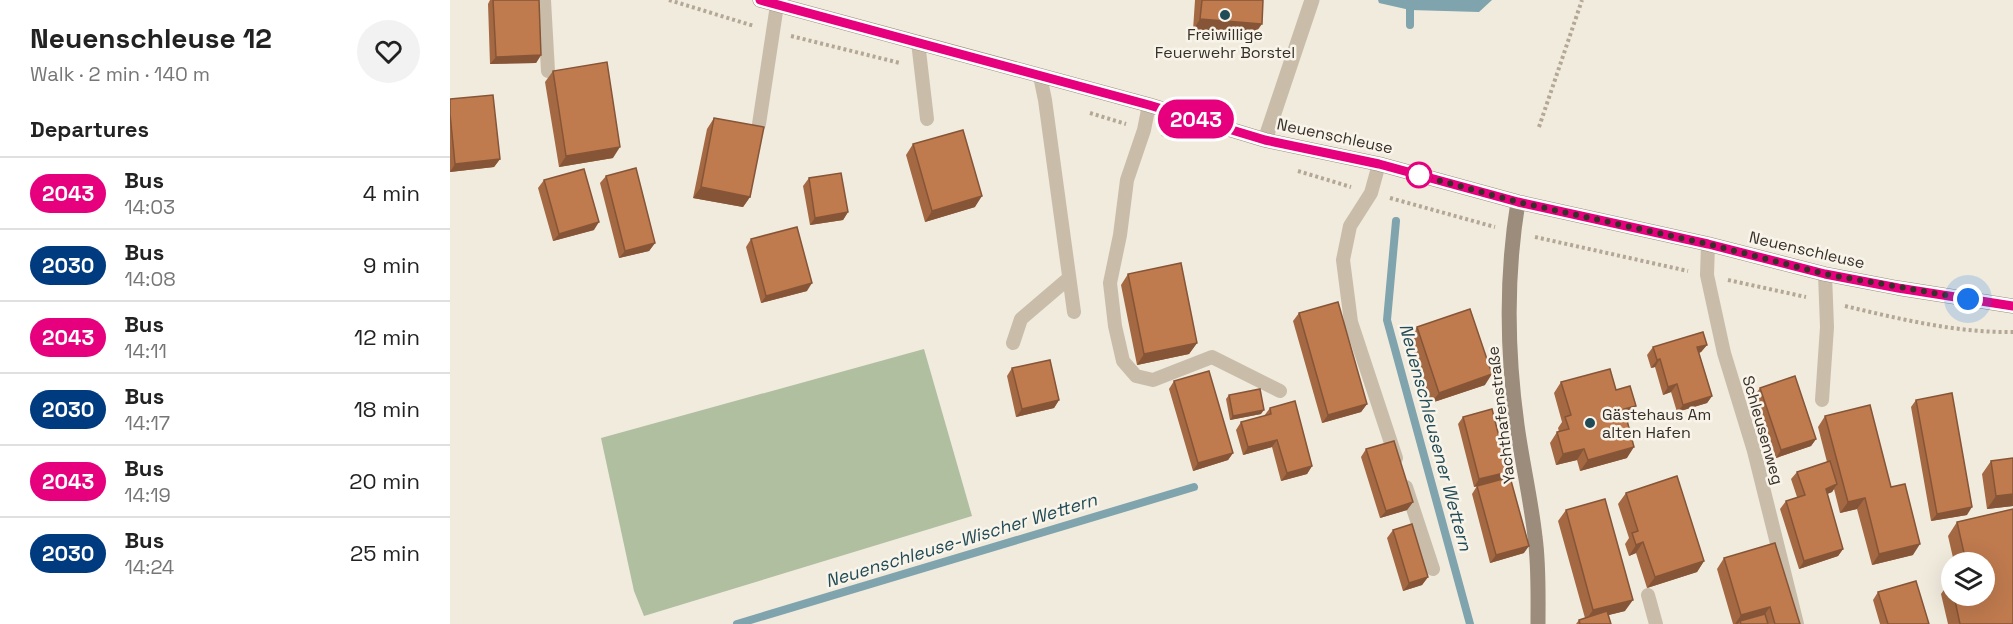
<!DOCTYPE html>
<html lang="en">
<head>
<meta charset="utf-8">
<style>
	:root { --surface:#fff; --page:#f2f2f2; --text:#222; --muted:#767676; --line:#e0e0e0 }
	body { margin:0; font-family:"Space Grotesk",sans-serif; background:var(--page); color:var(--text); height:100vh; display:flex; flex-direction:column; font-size:22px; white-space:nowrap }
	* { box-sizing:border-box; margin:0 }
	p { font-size:20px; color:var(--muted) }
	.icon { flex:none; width:33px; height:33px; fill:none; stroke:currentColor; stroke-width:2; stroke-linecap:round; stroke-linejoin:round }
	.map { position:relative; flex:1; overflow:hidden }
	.drawer { display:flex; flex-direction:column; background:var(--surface); width:450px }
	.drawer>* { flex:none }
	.badge { padding:0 12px; border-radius:20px; font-size:21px; line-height:39px }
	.tools { position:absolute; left:1491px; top:552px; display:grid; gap:12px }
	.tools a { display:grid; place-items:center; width:54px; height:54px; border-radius:50%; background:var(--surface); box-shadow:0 6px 24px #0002; font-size:30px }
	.you { position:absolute; width:30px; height:30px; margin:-15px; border:4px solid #fff; border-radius:50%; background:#1a73e8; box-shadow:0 0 0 9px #1a73e833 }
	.map>.badge { position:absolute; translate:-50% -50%; box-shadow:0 0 0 3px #fff }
	h2 { padding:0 30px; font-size:22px; line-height:54px }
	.round { display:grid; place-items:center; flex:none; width:63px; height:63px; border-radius:32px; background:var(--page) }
	.overview { display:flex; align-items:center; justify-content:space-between; height:102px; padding:0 30px }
	h1 { font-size:28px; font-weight:600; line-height:45px }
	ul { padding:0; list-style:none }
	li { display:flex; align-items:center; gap:18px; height:72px; padding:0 30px; border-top:2px solid var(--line) }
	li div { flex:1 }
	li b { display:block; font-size:22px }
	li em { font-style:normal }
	li .badge { min-width:66px; font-weight:700; text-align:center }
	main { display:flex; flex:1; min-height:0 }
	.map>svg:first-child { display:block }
	.green { fill:#b0bf9f }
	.water { fill:#7fa4ad }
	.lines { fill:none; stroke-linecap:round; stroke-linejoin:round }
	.stream { stroke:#7fa4ad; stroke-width:8 }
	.path { stroke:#b4a795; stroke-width:4; stroke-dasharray:3 3; stroke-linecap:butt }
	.lane { stroke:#c9bdaa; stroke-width:14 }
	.street { stroke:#c9bdaa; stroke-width:15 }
	.secondary { stroke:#9c8c7c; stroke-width:15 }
	.wall { fill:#a46943 }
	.shaded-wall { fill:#865537 }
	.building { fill:#bf7a4e; stroke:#865537; stroke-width:1.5 }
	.line-casing { stroke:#fff; stroke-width:14 }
	.line { stroke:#e6007e; stroke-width:9 }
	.walk { stroke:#372f29; stroke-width:6; stroke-dasharray:0 10.8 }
	.poi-dot { fill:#214b56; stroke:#f9f4ea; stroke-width:2 }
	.stop-dot { fill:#fff; stroke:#e6007e; stroke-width:3 }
	.labels { text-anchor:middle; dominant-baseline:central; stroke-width:5; stroke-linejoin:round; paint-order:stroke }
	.poi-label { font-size:16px; fill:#372f29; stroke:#f9f4ea }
	.street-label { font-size:16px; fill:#372f29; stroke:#f9f4ea }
	.water-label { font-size:18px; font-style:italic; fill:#214b56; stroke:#f9f4ea }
</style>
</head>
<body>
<main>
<section class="drawer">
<div class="overview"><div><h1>Neuenschleuse 12</h1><p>Walk · 2 min · 140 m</p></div><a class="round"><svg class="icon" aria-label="heart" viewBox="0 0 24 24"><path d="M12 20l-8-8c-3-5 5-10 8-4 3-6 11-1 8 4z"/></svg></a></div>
<h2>Departures</h2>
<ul>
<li><span class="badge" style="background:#e6007e;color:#fff">2043</span><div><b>Bus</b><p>14:03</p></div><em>4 min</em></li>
<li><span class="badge" style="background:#003b80;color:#fff">2030</span><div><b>Bus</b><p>14:08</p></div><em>9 min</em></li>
<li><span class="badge" style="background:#e6007e;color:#fff">2043</span><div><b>Bus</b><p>14:11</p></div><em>12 min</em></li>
<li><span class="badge" style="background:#003b80;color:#fff">2030</span><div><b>Bus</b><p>14:17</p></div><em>18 min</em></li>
<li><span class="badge" style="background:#e6007e;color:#fff">2043</span><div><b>Bus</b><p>14:19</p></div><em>20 min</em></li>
<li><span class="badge" style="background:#003b80;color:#fff">2030</span><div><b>Bus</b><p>14:24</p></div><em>25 min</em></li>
</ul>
</section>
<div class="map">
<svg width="1563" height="624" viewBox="0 0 1563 624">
	<rect width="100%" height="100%" fill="#f1ebde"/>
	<path class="green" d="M474 349 522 516 194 616 184 591 151 438Z"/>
	<path class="water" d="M928 0H1042L1029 12 960 10 929 3Z"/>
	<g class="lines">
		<path class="stream" d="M960 25V0
			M946 221 937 320 1020 624
			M287 624 744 487"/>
		<path class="path" d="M219 0 304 26
			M341 36 450 63
			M640 113 676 124
			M1089 127 1132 0
			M712 134 731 139
			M848 171 901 187
			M940 198 1045 227
			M1085 237 1238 271
			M1278 280 1356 297
			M1395 306C1450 319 1507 333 1563 332"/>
		<path class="lane" d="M94 0 98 71
			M468 42 477 119
			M590 76 595 100 624 312
			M699 105 694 130 677 180 670 235 660 283 665 326 673 361 686 376 703 380 762 357 830 391
			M309 124 327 5
			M929 164 921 193 900 226 893 260 901 322 946 458
			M1258 244 1257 275 1274 353 1304 451 1347 624
			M563 343 571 319 619 278
			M1372 400 1377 327 1375 274
			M956 487 983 569
			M1198 595 1206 624"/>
		<path class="street" d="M815 140 862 0"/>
		<path class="secondary" d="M310 0 699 105 815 140 929 164 1068 202 1258 244 1375 274 1448 288 1563 306
			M1068 202C1056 275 1057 352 1067 425 1072 462 1081 500 1085 537 1089 566 1088 595 1088 624"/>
	</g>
	<path class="wall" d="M40 0H89L91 55 86 63 40 64 38 4Z
		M745 0H813L804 35 743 30Z
		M103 71 163 158 109 167 95 82Z
		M0 99 50 159 44 167 0 172Z
		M264 118 300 197 293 207 243 198 257 129Z
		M463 144 525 207 475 222 456 155Z
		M156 176 205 243 199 251 169 258 150 183Z
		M359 178 398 212 393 220 360 225 353 186Z
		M94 180 144 230 103 241 88 188Z
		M301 239 357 291 311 303 296 247Z
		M678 274 747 343 739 354 687 365 671 285Z
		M849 313 917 404 911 412 872 423 843 321Z
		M967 327 1035 385 981 403 959 337Z
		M1257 345 1251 352 1249 353 1262 396 1257 403 1227 412 1221 392 1213 395 1205 367 1201 368 1197 355 1203 347Z
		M562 368 609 400 604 408 566 417 557 376Z
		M724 381 783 453 778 460 743 471 719 389Z
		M1111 382 1166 390 1179 417 1176 418 1177 458 1130 471 1127 460 1106 465 1100 443 1107 432H1109L1108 428 1112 422 1104 393Z
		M1310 388 1366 439 1361 446 1326 458 1305 395Z
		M779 395 811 414 780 420 776 399Z
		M1466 400 1517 515 1481 521 1461 407Z
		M820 408 862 466 857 474 831 481 822 447 793 455 786 430 791 422 814 416Z
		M1375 416 1441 487 1463 555 1422 565 1407 509 1390 513 1384 489 1382 492 1377 494 1393 549 1388 556 1349 569 1330 509 1336 501 1347 497 1341 479 1347 472 1377 462 1368 427Z
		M1013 417 1053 479 1074 553 1040 563 1022 494 1027 486 1030 485 1024 487 1008 424Z
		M916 449 963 502 957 510 930 518 911 457Z
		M1563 458V506L1537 509 1532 474 1541 461Z
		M1176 493 1254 561 1247 572 1197 588 1186 553 1179 556 1175 544 1179 538 1168 504Z
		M1563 509V624H1498L1491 594 1500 581H1502V596H1534V562H1504L1498 536 1507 522Z
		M1116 510 1175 611 1158 615 1161 624H1126L1129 620 1135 618 1108 521Z
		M943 530 978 577 972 585 953 591 937 538Z
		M1274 558 1350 624H1283L1267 569Z
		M1428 592 1479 624H1430L1423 600Z"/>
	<path class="shaded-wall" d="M750 19 812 24 804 35 743 30Z
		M91 55 86 63 40 64 46 57Z
		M170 147 163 158 109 167 116 156Z
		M50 159 44 167 0 172 5 164Z
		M251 187 300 197 293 207 243 198Z
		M532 196 525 207 475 222 482 211Z
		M398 212 393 220 360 225 365 218Z
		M149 222 144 230 103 241 109 234Z
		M205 243 199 251 169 258 175 251Z
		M362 283 357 291 311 303 316 296Z
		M747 343 739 354 687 365 694 354Z
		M1257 345 1251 352 1242 355 1247 347Z
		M1210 359 1205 367 1201 368 1207 360Z
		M1042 374 1035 385 981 403 989 393Z
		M1227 384 1221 392 1213 395 1218 387Z
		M1262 396 1257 403 1227 412 1233 405Z
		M609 400 604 408 566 417 572 409Z
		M917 404 911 412 872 423 878 415Z
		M1186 406 1179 417 1166 420 1174 409Z
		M814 410 811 414 780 420 783 416Z
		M1366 439 1361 446 1326 458 1331 450Z
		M827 440 822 447 793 455 798 447Z
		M1184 447 1177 458 1130 471 1138 460Z
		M1134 449 1127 460 1106 465 1113 454Z
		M783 453 778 460 743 471 748 463Z
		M862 466 857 474 831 481 837 473Z
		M1058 472 1053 479 1024 487 1029 479Z
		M1387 484 1382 492 1370 497 1376 489Z
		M1563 494V506L1537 509 1546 496Z
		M1415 498 1407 509 1390 513 1398 502Z
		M963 502 957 510 930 518 936 511Z
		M1522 507 1517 515 1481 521 1487 514Z
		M1193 542 1186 553 1179 556 1186 545Z
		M1470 544 1463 555 1422 565 1429 554Z
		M1079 546 1074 553 1040 563 1046 555Z
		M1393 549 1388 556 1349 569 1354 561Z
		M1254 561 1247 572 1197 588 1205 577Z
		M978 577 972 585 953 591 959 583Z
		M1183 600 1175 611 1135 621 1143 610Z
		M1320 607 1312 618 1290 621 1288 624H1285L1291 615Z"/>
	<path class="building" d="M43 0H89L91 55 46 57Z
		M752 0H813L812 24 750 19Z
		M157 62 170 147 116 156 103 71Z
		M43 95 50 159 5 164 0 114V99Z
		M264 118 314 127 300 197 251 187Z
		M513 130 532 196 482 211 463 144Z
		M186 168 205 243 175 251 156 176Z
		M134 169 149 222 109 234 94 180Z
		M391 173 398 212 365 218 359 178Z
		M347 227 362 283 316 296 301 239Z
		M731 263 747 343 694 354 678 274Z
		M888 302 917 404 878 415 849 313Z
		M1020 309 1042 374 989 393 967 327Z
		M1253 332 1257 345 1247 347 1262 396 1233 405 1227 384 1218 387 1210 359 1207 360 1203 347Z
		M600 360 609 400 572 409 562 368Z
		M1160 369 1166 390 1180 386 1186 406 1174 409 1184 447 1138 460 1134 449 1113 454 1107 432 1119 429 1115 417 1121 415 1111 382Z
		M759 371 783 453 748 463 724 381Z
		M1345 376 1366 439 1331 450 1310 388Z
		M810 389 814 410 783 416 779 395Z
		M1502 393 1522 507 1487 514 1466 400Z
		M845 401 862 466 837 473 827 440 798 447 791 422 821 414 820 408Z
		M1420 405 1441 487 1455 484 1470 544 1429 554 1415 498 1398 502 1375 416Z
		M1042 409 1058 472 1029 479 1013 417Z
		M944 441 963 502 936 511 916 449Z
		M1563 458V494L1546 496 1541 461Z
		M1380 461 1387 484 1376 489 1393 549 1354 561 1336 501 1355 495 1347 472Z
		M1227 476 1254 561 1205 577 1193 542 1186 545 1182 533 1188 531 1176 493Z
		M1060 477 1079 546 1046 555 1027 486Z
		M1155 499 1183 600 1143 610 1116 510Z
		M1563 509V624H1510L1504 596H1534V562H1516L1507 522Z
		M962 524 978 577 959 583 943 530Z
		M1325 543 1350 624H1325L1320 607 1291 615 1274 558Z
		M1466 581 1479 624H1438L1428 592Z
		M1157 611 1161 624H1130L1129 620Z
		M1315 614 1318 624H1291L1290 621Z"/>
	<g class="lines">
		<defs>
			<path id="line" d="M310 0 699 105 815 140 929 164 1068 202 1258 244 1375 274 1448 288 1563 306"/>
		</defs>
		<use href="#line" class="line-casing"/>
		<use href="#line" class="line"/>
		<path class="walk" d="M969 175 1068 202 1258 244 1375 274 1518 299"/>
	</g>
	<g class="poi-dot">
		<circle cx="775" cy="15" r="6"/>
		<circle cx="1140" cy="423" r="6"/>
	</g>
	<circle class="stop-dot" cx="969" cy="175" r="12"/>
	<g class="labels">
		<g class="poi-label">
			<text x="775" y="34">Freiwillige<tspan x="775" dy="18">Feuerwehr Borstel</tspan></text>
			<text x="1152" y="414" text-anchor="start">Gästehaus Am<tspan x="1152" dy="18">alten Hafen</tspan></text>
		</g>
		<g class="street-label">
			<text transform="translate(885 136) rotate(12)">Neuenschleuse</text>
			<text transform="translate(1357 250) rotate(13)">Neuenschleuse</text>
			<text transform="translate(1051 415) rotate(-97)">Yachthafenstraße</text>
			<text transform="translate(1313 430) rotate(74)">Schleusenweg</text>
		</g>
		<g class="water-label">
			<text transform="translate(986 437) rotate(75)">Neuenschleusener Wettern</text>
			<text transform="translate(511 540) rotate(-17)">Neuenschleuse-Wischer Wettern</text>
		</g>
	</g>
</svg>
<div class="tools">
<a><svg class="icon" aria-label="layers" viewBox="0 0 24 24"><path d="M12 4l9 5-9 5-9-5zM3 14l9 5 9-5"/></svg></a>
</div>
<div class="you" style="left:1518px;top:299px"></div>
<b class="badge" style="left:746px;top:119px;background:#e6007e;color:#fff">2043</b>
</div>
</main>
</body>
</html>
